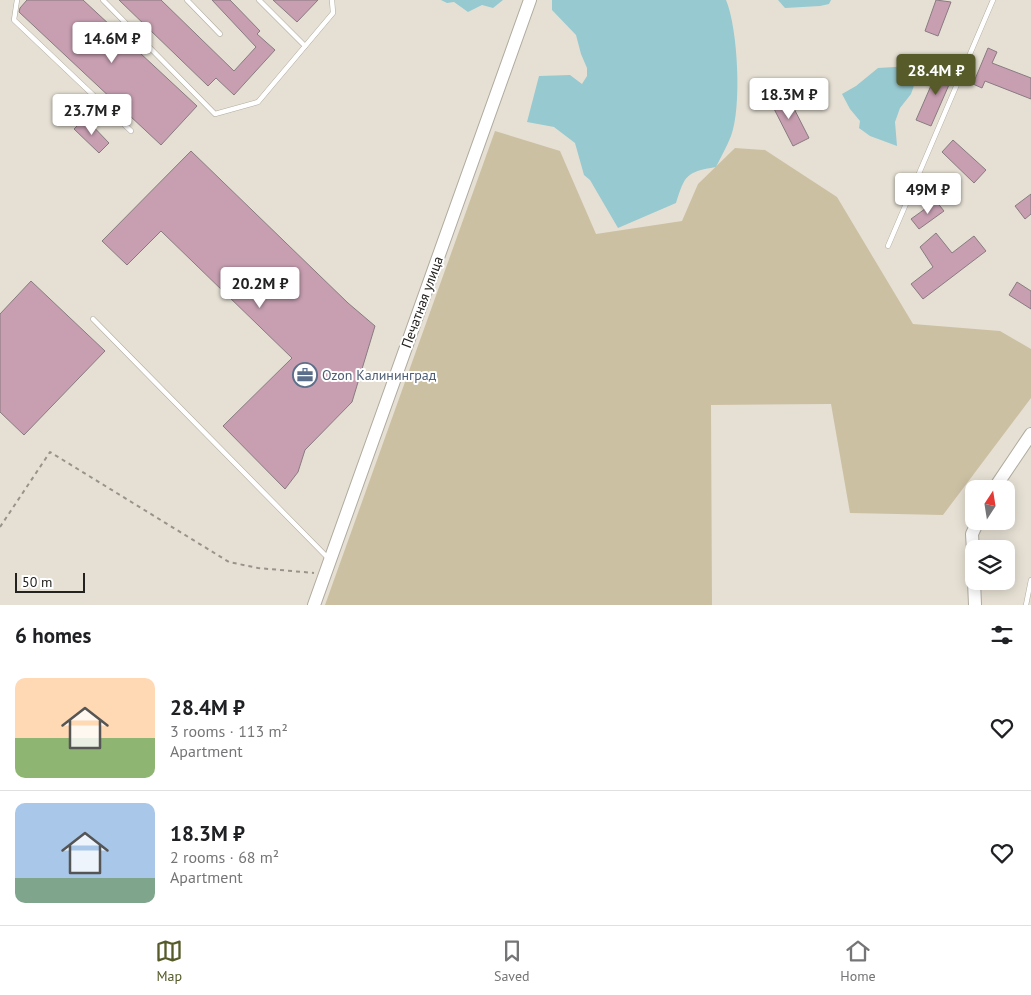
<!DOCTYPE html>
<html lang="en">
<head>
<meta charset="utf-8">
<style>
	:root { --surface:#fff; --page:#f6f6f6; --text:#202124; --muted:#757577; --line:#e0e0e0; --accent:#565b29 }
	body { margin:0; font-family:"PT Sans",sans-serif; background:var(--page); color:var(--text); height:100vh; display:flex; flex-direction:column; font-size:19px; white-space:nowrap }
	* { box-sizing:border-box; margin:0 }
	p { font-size:16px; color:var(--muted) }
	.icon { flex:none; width:28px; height:28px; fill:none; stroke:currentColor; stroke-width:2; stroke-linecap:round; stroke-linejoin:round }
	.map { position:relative; height:605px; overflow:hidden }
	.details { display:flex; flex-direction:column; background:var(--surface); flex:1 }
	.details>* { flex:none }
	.needle { width:32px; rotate:12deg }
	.buttons { position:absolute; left:965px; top:480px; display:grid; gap:10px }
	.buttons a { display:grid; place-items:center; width:50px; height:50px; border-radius:10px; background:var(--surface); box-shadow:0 2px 12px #0003; font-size:25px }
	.scale { position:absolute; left:15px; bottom:12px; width:70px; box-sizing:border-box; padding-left:5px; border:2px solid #24221e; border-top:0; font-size:14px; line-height:18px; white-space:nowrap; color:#24221e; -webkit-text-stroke:4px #fff; paint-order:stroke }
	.price { position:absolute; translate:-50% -42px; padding:0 11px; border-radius:5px; background:#fff; color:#222; font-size:16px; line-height:32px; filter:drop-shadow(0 1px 2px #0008) }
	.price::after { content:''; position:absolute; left:50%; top:30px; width:15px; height:11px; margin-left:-8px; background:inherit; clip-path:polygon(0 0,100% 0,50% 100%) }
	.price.active { background:var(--accent); color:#fff }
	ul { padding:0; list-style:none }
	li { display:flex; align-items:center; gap:15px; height:125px; padding:0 15px }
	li+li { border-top:1px solid var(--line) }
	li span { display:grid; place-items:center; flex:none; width:140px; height:100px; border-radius:10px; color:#555 }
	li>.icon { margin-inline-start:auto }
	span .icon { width:60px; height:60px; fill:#fffc; stroke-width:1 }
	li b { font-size:21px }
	h2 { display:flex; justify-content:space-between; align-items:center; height:60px; padding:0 15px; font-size:21px }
	.tabs { display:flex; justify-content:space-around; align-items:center; height:70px; border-top:1px solid var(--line); background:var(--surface); font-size:14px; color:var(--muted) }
	.tabs a { display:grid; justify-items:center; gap:2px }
	.tabs .active { color:var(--accent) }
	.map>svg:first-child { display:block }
	.green { fill:#ccc0a3 }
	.water { fill:#97c9d0 }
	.building { fill:#c79fb1; stroke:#887b80 }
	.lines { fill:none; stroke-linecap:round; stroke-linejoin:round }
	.lane-casing { stroke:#b0ab9f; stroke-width:5.5 }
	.secondary-casing { stroke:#b0ab9f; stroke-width:14 }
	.path { stroke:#98938b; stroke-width:2; stroke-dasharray:4 4; stroke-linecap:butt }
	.lane { stroke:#fff; stroke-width:4.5 }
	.secondary { stroke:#fff; stroke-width:12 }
	.labels { text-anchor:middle; stroke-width:4; stroke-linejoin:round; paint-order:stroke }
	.street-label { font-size:14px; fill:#24221e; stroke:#fff }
	.service-label { font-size:14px; fill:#4e5e75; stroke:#fff; text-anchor:start }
</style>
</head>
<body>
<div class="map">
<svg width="1031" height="605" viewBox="0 0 1031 605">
	<rect width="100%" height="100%" fill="#e6e0d4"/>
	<!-- green -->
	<polygon class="green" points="495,131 560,151 596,234 682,221 698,184 735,148 765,150 837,197 913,324 1000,331 1031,349 1031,398 943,515 850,513 831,404 711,405 712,605 325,605"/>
	<!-- water -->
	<g class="water">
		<polygon points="441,0 503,0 493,8 482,5 468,12 454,2 447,3"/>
		<path d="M552,0H726C738,28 742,108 731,136C727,146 721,157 716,167C686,172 685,175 676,203L618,228L590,180L584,175L575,143L554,127L527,122L539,76L570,75L582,84L587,76V68L581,54L576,35L552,10Z"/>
		<polygon points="778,0 831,0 829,4 820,6 785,8"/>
		<polygon points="911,66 917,77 911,94 900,108 895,122 897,146 870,136 859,128 860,121 850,109 842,94 856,86 878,68"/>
	</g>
	<!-- building -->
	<g class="building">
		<polygon points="27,0 83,0 197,106 161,145 19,12 20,8"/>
		<polygon points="119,0 161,0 234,71 256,47 212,0 230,0 260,31 257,34 275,50 234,95 216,78 208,86"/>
		<polygon points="273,0 318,0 297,22"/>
		<polygon points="936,0 951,2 938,36 925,31"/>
		<polygon points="988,48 997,52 992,63 1031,78 1031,99 985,81 982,88 973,84"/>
		<polygon points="940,65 955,71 931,126 916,120"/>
		<polygon points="786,93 809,138 793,146 770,101"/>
		<polygon points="85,118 109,143 99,153 74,129"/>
		<polygon points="953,140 986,170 974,183 942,152"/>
		<polygon points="191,151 348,303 375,326 352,402 305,450 298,472 285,489 223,426 292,358 161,231 127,265 102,241"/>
		<polygon points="1031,194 1031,214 1025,219 1015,206"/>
		<polygon points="936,201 944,211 919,229 911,219"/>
		<polygon points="936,233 952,253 974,236 986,251 923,299 911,284 933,267 920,247"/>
		<polygon points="31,281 105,351 24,435 0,412 0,314"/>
		<polygon points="1017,282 1031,291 1031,309 1009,295"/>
	</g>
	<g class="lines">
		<defs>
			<g id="lane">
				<polyline points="17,0 14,20 131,131"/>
				<polyline points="103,0 215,114 258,102 333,13 332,0"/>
				<polyline points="187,0 220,34"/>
				<polyline points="259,0 305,46"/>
				<polyline points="888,246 993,0"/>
				<polyline points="93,319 328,558"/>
				<polyline points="1026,605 1031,580"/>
			</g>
			<g id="secondary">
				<polyline points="994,489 1031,434"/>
				<polyline points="974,567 972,534 978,521"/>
				<polyline points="974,581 975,605"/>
				<polyline points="314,605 530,0"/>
			</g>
		</defs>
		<!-- lane casing -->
		<use href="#lane" class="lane-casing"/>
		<!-- secondary casing -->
		<use href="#secondary" class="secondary-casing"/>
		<!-- path -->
		<polyline class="path" points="0,527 50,452 229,562 258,568 314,573"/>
		<!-- lane -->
		<use href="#lane" class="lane"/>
		<!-- secondary -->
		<use href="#secondary" class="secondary"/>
	</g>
	<!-- icons -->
	<defs>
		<symbol id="office-ring" viewBox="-11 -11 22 22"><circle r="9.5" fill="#fff" stroke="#5c6f8a" stroke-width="1.5"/><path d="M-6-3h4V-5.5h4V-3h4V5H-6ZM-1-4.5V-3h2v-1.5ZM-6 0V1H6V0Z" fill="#5c6f8a"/></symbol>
	</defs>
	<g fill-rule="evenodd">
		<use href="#office-ring" x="291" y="361" width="28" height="28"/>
	</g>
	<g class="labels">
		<!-- street labels -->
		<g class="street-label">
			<text transform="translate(422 302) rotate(-70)" y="5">Печатная улица</text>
		</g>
		<!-- service labels -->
		<g class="service-label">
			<text x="322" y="380">Ozon Калининград</text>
		</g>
	</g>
</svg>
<div class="buttons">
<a><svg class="needle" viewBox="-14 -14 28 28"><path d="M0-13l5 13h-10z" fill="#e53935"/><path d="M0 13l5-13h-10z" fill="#757577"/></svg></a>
<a><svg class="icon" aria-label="layers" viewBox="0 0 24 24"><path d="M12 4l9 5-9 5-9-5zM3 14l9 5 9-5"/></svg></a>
</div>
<div class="scale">50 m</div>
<b class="price" style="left:112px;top:64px">14.6M ₽</b>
<b class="price active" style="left:936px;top:96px">28.4M ₽</b>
<b class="price" style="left:789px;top:120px">18.3M ₽</b>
<b class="price" style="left:92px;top:136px">23.7M ₽</b>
<b class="price" style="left:928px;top:215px">49M ₽</b>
<b class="price" style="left:260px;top:309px">20.2M ₽</b>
</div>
<section class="details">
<h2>6 homes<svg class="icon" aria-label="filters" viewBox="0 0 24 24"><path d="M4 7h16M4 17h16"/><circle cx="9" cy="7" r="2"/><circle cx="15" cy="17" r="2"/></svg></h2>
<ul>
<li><span style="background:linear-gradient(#ffd9b3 60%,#8fb573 0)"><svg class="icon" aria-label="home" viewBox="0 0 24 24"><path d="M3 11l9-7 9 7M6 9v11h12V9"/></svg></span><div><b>28.4M ₽</b><p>3 rooms · 113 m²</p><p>Apartment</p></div><svg class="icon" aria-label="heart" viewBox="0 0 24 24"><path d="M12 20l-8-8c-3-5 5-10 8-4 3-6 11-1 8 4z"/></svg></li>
<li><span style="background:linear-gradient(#a9c7e8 75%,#7fa58c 0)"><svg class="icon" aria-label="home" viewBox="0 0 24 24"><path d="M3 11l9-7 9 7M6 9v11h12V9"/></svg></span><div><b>18.3M ₽</b><p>2 rooms · 68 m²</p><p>Apartment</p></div><svg class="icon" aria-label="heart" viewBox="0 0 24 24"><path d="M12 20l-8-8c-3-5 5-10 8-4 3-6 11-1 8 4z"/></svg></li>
</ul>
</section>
<nav class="tabs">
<a class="active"><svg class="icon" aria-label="map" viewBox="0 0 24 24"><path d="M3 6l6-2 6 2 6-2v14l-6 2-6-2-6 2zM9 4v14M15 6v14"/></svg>Map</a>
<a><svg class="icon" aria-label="saved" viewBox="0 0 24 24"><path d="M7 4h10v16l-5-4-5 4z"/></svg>Saved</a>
<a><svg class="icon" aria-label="home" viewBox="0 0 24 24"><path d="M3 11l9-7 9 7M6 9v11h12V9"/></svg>Home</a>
</nav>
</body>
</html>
